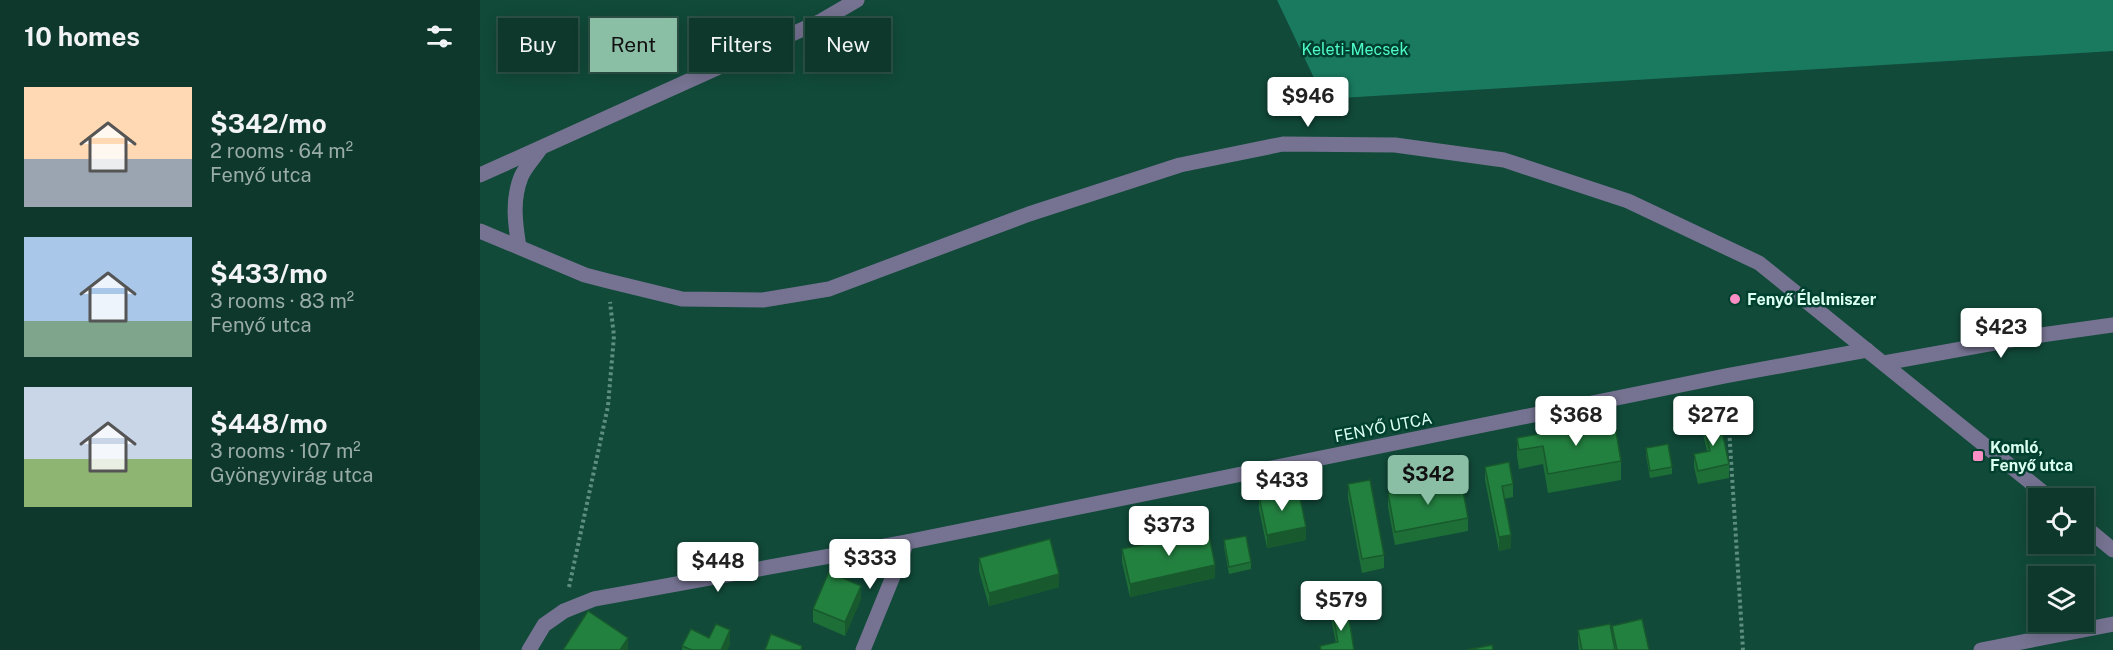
<!DOCTYPE html>
<html lang="en">
<head>
<meta charset="utf-8">
<style>
	:root { --surface:#0d382b; --page:#1b4337; --text:#f1f3f6; --muted:#9aaca9; --line:#2d5247; --accent:#8abfa5 }
	body { margin:0; font-family:"Public Sans",sans-serif; background:var(--page); color:var(--text); height:100vh; display:flex; flex-direction:column; font-size:22px; white-space:nowrap }
	* { box-sizing:border-box; margin:0 }
	p { font-size:20px; color:var(--muted) }
	.icon { flex:none; width:33px; height:33px; fill:none; stroke:currentColor; stroke-width:2; stroke-linecap:round; stroke-linejoin:round }
	.map { position:relative; flex:1; overflow:hidden }
	.drawer { display:flex; flex-direction:column; background:var(--surface); width:480px }
	.drawer>* { flex:none }
	.hud { position:absolute; left:18px; top:18px; width:570px; height:54px; display:flex; gap:12px }
	.tools { position:absolute; left:1548px; top:488px; display:grid; gap:12px }
	.tools a { display:grid; place-items:center; width:66px; height:66px; border-radius:0px; background:var(--surface); box-shadow:0 3px 15px #0003,0 0 0 2px var(--line); font-size:30px }
	.price { position:absolute; translate:-50% -51px; padding:0 14px; border-radius:6px; background:#fff; color:#222; font-size:20px; line-height:39px; filter:drop-shadow(0 2px 3px #0008) }
	.price::after { content:''; position:absolute; left:50%; top:36px; width:18px; height:14px; margin-left:-9px; background:inherit; clip-path:polygon(0 0,100% 0,50% 100%) }
	.price.current { background:var(--accent); color:#111 }
	ul { padding:0; list-style:none }
	li { display:flex; align-items:center; gap:18px; height:150px; padding:0 24px }
	li span { display:grid; place-items:center; flex:none; width:168px; height:120px; border-radius:0px; color:#555 }
	li>.icon { margin-inline-start:auto }
	span .icon { width:72px; height:72px; fill:#fffc; stroke-width:1 }
	li b { font-size:26px }
	h2 { display:flex; justify-content:space-between; align-items:center; height:72px; padding:0 24px; font-size:26px }
	.tag { padding:0 21px; border-radius:0px; background:var(--surface); box-shadow:0 3px 15px #0003,0 0 0 2px var(--line); font-size:21px; line-height:54px }
	.tag.current { background:var(--accent); color:#111 }
	main { display:flex; flex:1; min-height:0 }
	.map>svg:first-child { display:block }
	.green { fill:#197a60 }
	.lines { fill:none; stroke-linecap:round; stroke-linejoin:round }
	.path { stroke:#5d8e7e; stroke-width:4; stroke-dasharray:3 3; stroke-linecap:butt }
	.minor { stroke:#767392; stroke-width:15 }
	.wall { fill:#1e6f37 }
	.shaded-wall { fill:#185a2d }
	.building { fill:#238140; stroke:#185a2d; stroke-width:1.5 }
	.poi-dot { fill:#fb8fc5; stroke:#013f2f; stroke-width:2 }
	.labels { text-anchor:middle; stroke-width:5; stroke-linejoin:round; paint-order:stroke }
	.park-label { font-size:16px; fill:#4ff9c8; stroke:#013f2f }
	.poi-label { font-size:16px; font-weight:bold; fill:#dafff0; stroke:#013f2f; text-anchor:start }
	.street-label { font-size:16px; fill:#dafff0; stroke:#013f2f }
</style>
</head>
<body>
<main>
<section class="drawer">
<h2>10 homes<svg class="icon" aria-label="filters" viewBox="0 0 24 24"><path d="M4 7h16M4 17h16"/><circle cx="9" cy="7" r="2"/><circle cx="15" cy="17" r="2"/></svg></h2>
<ul>
<li><span style="background:linear-gradient(#ffd9b3 60%,#9aa5b1 0)"><svg class="icon" aria-label="home" viewBox="0 0 24 24"><path d="M3 11l9-7 9 7M6 9v11h12V9"/></svg></span><div><b>$342/mo</b><p>2 rooms · 64 m²</p><p>Fenyő utca</p></div></li>
<li><span style="background:linear-gradient(#a9c7e8 70%,#7fa58c 0)"><svg class="icon" aria-label="home" viewBox="0 0 24 24"><path d="M3 11l9-7 9 7M6 9v11h12V9"/></svg></span><div><b>$433/mo</b><p>3 rooms · 83 m²</p><p>Fenyő utca</p></div></li>
<li><span style="background:linear-gradient(#c9d6e8 60%,#8fb573 0)"><svg class="icon" aria-label="home" viewBox="0 0 24 24"><path d="M3 11l9-7 9 7M6 9v11h12V9"/></svg></span><div><b>$448/mo</b><p>3 rooms · 107 m²</p><p>Gyöngyvirág utca</p></div></li>
</ul>
</section>
<div class="map">
<svg width="1633" height="650" viewBox="0 0 1633 650">
	<rect width="100%" height="100%" fill="#114a39"/>
	<!-- green -->
	<polygon class="green" points="797,0 1633,0 1633,51 844,99"/>
	<g class="lines">
		<!-- path -->
		<g class="path">
			<polyline points="1247,396 1263,650"/>
			<polyline points="89,587 128,406 134,336 130,302"/>
		</g>
		<!-- minor -->
		<g class="minor">
			<polyline points="0,175 341,21 377,0"/>
			<polyline points="0,231 105,275 128,281 202,299 283,300 349,289 549,214 700,165 803,144 915,145 1024,160 1148,201 1279,263 1570,498"/>
			<path d="M39,247C35,223 32,200 41,177C45,167 54,158 60,149"/>
			<polyline points="1404,363 1554,336 1633,325"/>
			<polyline points="1604,526 1633,550"/>
			<polyline points="49,650 64,625 84,611 114,599 427,542 1245,376 1387,350"/>
			<polyline points="383,650 427,542"/>
			<polyline points="1501,650 1633,624"/>
		</g>
	</g>
	<!-- wall -->
	<g class="wall">
		<polygon points="1223,421 1249,464 1249,478 1218,484 1214,467 1214,454 1227,451 1223,434"/>
		<polygon points="1037,438 1141,461 1141,480 1068,493 1063,464 1039,469 1037,456"/>
		<polygon points="1166,448 1192,467 1192,474 1170,478 1166,455"/>
		<polygon points="1005,467 1033,484 1033,497 1024,499 1031,548 1019,551 1005,480"/>
		<polygon points="868,484 904,555 904,568 882,573 868,498"/>
		<polygon points="908,493 988,518 988,531 915,545 908,507"/>
		<polygon points="779,496 826,540 787,548 779,509"/>
		<polygon points="744,540 771,562 771,569 749,574 744,547"/>
		<polygon points="642,549 735,578 650,597 642,562"/>
		<polygon points="499,558 579,587 509,606 499,571"/>
		<polygon points="381,599 365,636 333,622 333,609"/>
		<polygon points="852,610 874,650 840,650 840,646 856,643 852,623"/>
		<polygon points="1132,626 1169,650 1099,650 1098,643 1098,630 1132,634"/>
		<polygon points="229,638 250,644 247,650 202,650 202,646"/>
	</g>
	<!-- shaded-wall -->
	<g class="shaded-wall">
		<polygon points="826,527 826,540 787,548 787,535"/>
		<polygon points="1031,535 1031,548 1019,551 1019,537"/>
		<polygon points="735,565 735,578 650,597 650,584"/>
		<polygon points="579,574 579,587 509,606 509,593"/>
		<polygon points="381,586 381,599 365,636 365,622"/>
		<polygon points="250,630 250,644 247,650 241,650"/>
		<polygon points="148,638 148,650 140,650"/>
	</g>
	<!-- building -->
	<g class="building">
		<polygon points="1239,417 1249,464 1218,471 1214,454 1230,451 1223,421"/>
		<polygon points="1134,420 1141,461 1068,474 1063,446 1039,450 1037,438"/>
		<polygon points="1188,444 1192,467 1170,471 1166,448"/>
		<polygon points="1029,462 1033,484 1022,486 1031,535 1019,537 1005,467"/>
		<polygon points="890,480 904,555 882,559 868,484"/>
		<polygon points="981,480 988,518 915,532 908,493"/>
		<polygon points="818,488 826,527 787,535 779,496"/>
		<polygon points="728,531 735,565 650,584 642,549"/>
		<polygon points="766,536 771,562 749,567 744,540"/>
		<polygon points="570,539 579,574 509,593 499,558"/>
		<polygon points="349,572 381,586 365,622 333,609"/>
		<polygon points="867,607 874,650 841,650 840,646 858,642 852,610"/>
		<polygon points="108,611 148,638 140,650 83,650"/>
		<polygon points="1162,619 1169,650 1137,650 1132,626"/>
		<polygon points="236,624 250,630 241,650 212,650 202,646 211,629 229,638"/>
		<polygon points="1130,624 1135,650 1102,650 1098,630"/>
		<polygon points="291,634 322,646 321,650 285,650"/>
		<polygon points="1012,645 1013,650 987,650"/>
	</g>
	<!-- markers -->
	<g class="poi-dot">
		<circle cx="1255" cy="299" r="6"/>
		<rect x="1492" y="450" width="12" height="12" rx="3"/>
	</g>
	<g class="labels">
		<!-- park labels -->
		<g class="park-label">
			<text x="875" y="55">Keleti-Mecsek</text>
		</g>
		<!-- poi labels -->
		<g class="poi-label">
			<text x="1267" y="305">Fenyő Élelmiszer</text>
			<text x="1510" y="453">Komló,<tspan x="1510" dy="18">Fenyő utca</tspan></text>
		</g>
		<!-- street labels -->
		<g class="street-label">
			<text transform="translate(903 427) rotate(-11)" y="6">FENYŐ UTCA</text>
		</g>
	</g>
</svg>
<div class="tools">
<a><svg class="icon" aria-label="locate" viewBox="0 0 24 24"><circle cx="12" cy="12" r="6"/><path d="M12 2v4M12 18v4M2 12h4M18 12h4"/></svg></a>
<a><svg class="icon" aria-label="layers" viewBox="0 0 24 24"><path d="M12 4l9 5-9 5-9-5zM3 14l9 5 9-5"/></svg></a>
</div>
<b class="price" style="left:828px;top:128px">$946</b>
<b class="price" style="left:1521px;top:359px">$423</b>
<b class="price" style="left:1096px;top:447px">$368</b>
<b class="price" style="left:1233px;top:447px">$272</b>
<b class="price current" style="left:948px;top:506px">$342</b>
<b class="price" style="left:802px;top:512px">$433</b>
<b class="price" style="left:689px;top:557px">$373</b>
<b class="price" style="left:390px;top:590px">$333</b>
<b class="price" style="left:238px;top:593px">$448</b>
<b class="price" style="left:861px;top:632px">$579</b>
<div class="hud">
<a class="tag">Buy</a>
<a class="tag current">Rent</a>
<a class="tag">Filters</a>
<a class="tag">New</a>
</div>
</div>
</main>
</body>
</html>
